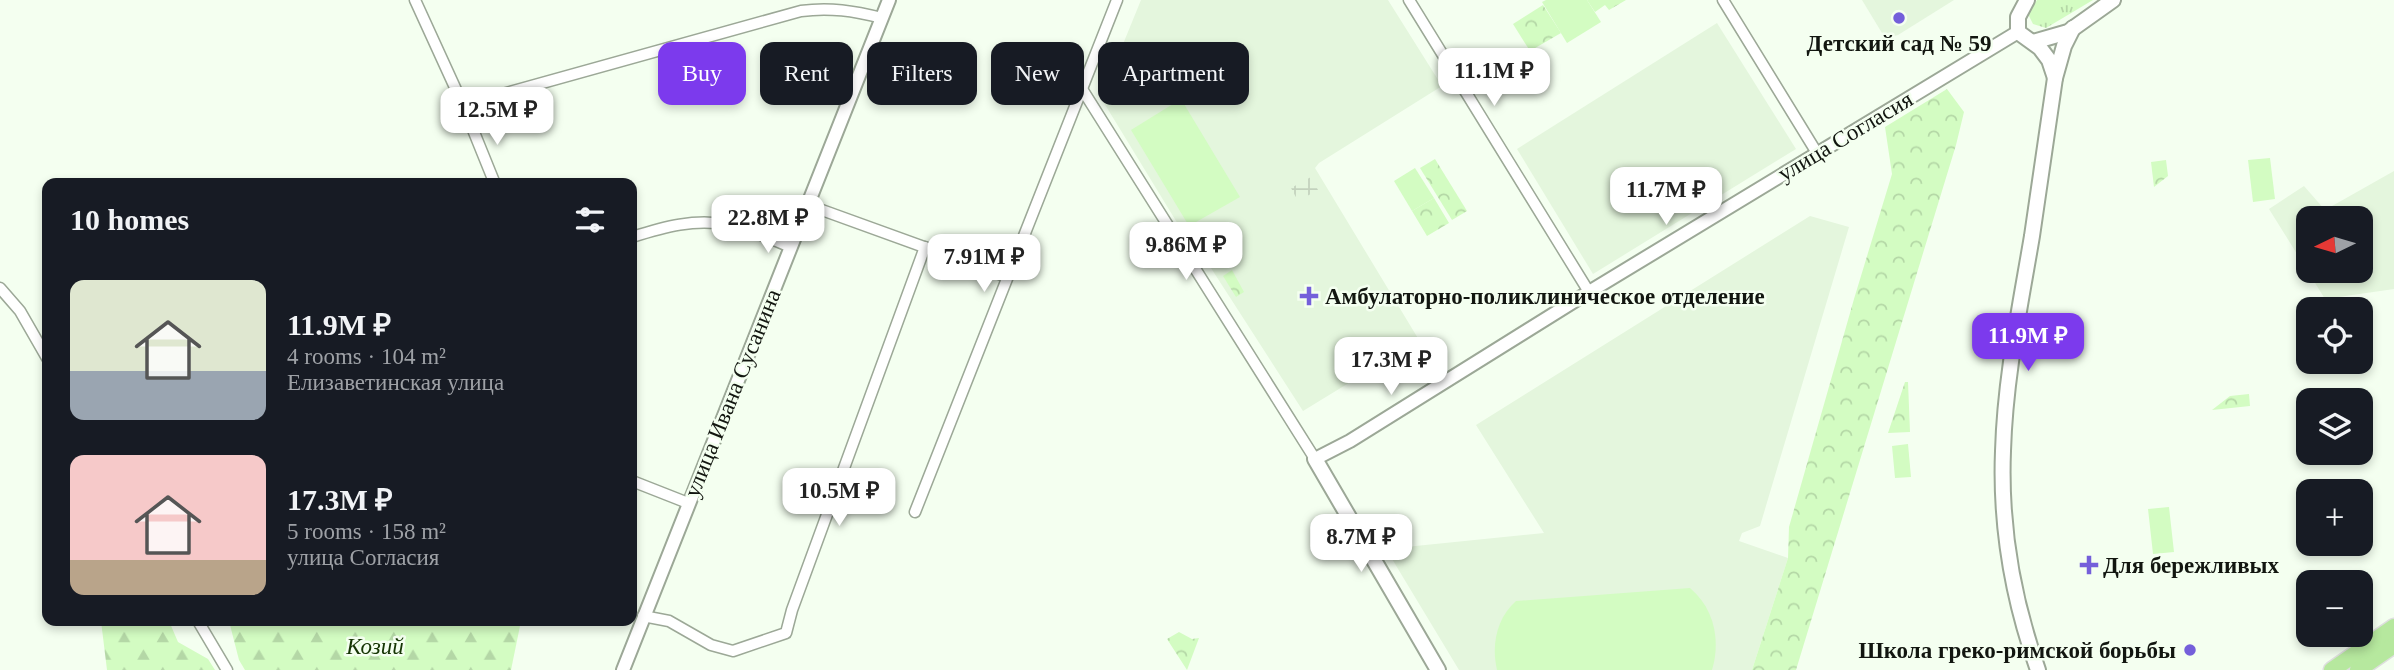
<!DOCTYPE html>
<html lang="en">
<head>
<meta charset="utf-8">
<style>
	:root { --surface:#171b24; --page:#20242c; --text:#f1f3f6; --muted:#9ea1a6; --accent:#7c3aed }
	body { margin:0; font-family:"Times New Roman",serif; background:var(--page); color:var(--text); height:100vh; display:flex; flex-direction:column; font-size:26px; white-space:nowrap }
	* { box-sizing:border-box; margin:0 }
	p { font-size:23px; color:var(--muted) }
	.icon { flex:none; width:38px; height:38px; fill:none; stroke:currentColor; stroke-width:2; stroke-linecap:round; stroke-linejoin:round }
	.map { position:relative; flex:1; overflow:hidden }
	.details { position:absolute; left:42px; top:178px; width:595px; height:448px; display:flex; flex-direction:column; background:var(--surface); border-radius:14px; box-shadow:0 4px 10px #0003 }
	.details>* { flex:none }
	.hud { position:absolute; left:658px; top:42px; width:665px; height:63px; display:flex; gap:14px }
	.needle { width:46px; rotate:265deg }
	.tools { position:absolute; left:2296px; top:206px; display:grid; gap:14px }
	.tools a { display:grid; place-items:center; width:77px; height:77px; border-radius:14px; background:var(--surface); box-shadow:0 4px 10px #0003; font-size:35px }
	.price { position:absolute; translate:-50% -60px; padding:0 16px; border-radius:14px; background:#fff; color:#222; font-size:23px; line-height:46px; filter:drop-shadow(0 2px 4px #0008) }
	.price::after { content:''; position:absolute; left:50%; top:42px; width:21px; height:16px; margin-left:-10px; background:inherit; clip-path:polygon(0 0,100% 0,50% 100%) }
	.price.selected { background:var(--accent); color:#fff }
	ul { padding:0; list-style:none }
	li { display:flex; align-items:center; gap:21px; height:175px; padding:0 28px }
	li span { display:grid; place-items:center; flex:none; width:196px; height:140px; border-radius:14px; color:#555 }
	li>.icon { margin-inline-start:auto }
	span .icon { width:84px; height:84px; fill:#fffc; stroke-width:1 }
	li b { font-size:30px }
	h2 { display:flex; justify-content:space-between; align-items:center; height:84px; padding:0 28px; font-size:30px }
	.pill { padding:0 24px; border-radius:14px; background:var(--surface); box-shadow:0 4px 10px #0003; font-size:24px; line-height:63px }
	.pill.selected { background:var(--accent); color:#fff }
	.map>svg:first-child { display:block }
	.built { fill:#e4f6dd; fill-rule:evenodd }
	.industrial { fill:url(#industrial-grid) }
	.grass { fill:url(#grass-tufts) }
	.forest { fill:url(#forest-firs) }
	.park { fill:url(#park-crowns) }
	.pitch { fill:#d3fcc2 }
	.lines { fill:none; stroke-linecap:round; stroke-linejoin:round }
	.minor-casing { stroke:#9ca897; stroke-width:13 }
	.tertiary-casing { stroke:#9ca897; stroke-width:16 }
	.secondary-casing { stroke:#9ca897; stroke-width:18 }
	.primary-casing { stroke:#dedede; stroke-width:19 }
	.minor { stroke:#fff; stroke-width:10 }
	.tertiary { stroke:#fff; stroke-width:12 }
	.secondary { stroke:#fff; stroke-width:14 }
	.primary { stroke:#b6e89e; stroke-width:16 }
	.poi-dot { fill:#745fda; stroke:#f4fff0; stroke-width:2.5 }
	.labels { text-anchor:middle; stroke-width:5; stroke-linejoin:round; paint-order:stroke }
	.poi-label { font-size:23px; font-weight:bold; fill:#121610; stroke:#f4fff0; text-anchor:start }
	.street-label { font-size:23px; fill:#121610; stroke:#f4fff0 }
	.park-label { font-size:23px; font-style:italic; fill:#163604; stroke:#f4fff0 }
</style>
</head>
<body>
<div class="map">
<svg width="2394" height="670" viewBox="0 0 2394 670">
	<defs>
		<pattern id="industrial-grid" width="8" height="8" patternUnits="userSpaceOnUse" patternTransform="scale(1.75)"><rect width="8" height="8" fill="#e4f6dd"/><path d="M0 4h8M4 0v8" fill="none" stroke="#c3d2bd"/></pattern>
		<pattern id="grass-tufts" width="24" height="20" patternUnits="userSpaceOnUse" patternTransform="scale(1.75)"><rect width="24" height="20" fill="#d3fcc2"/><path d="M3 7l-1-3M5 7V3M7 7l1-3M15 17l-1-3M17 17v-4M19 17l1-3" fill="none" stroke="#b4d7a6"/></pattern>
		<pattern id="forest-firs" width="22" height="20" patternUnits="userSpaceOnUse" patternTransform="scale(1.75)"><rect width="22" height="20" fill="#d3fcc2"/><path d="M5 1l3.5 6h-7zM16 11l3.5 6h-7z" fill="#b4d7a6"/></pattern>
		<pattern id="park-crowns" width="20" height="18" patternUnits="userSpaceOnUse" patternTransform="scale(1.75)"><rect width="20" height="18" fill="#d3fcc2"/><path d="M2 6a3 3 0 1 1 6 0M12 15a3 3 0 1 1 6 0" fill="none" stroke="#b4d7a6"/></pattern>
	</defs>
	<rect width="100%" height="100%" fill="#f4fff0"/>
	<!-- built -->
	<g class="built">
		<polygon points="1141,0 1388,0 1442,86 1319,163 1315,168 1419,340 1303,411 1191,237 1187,239 1101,98"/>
		<polygon points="1862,0 1954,0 1898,35 1885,38"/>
		<polygon points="1717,23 1796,149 1593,274 1517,149"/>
		<path d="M2394,171V289L2325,299L2269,209L2304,186L2325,210ZM2308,219H2361V271H2308Z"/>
		<polygon points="1810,216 1849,227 1760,526 1742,533 1739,541 1788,558 1752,670 1459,670 1386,549 1544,533 1476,425"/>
	</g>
	<!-- industrial -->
	<polygon class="industrial" points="1311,177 1318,190 1298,201 1291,188"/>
	<!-- grass -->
	<polygon class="grass" points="2037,0 2093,0 2046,28 2033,24 2028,14"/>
	<!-- forest -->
	<g class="forest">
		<polygon points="101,621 169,621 178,642 208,659 215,670 107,670"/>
		<polygon points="229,621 521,621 511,670 245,670 239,660"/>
	</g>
	<!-- park -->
	<g class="park">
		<polygon points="1587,0 1626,0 1609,10 1605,5 1595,12"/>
		<polygon points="1543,5 1561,33 1530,51 1513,24"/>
		<polygon points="1947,89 1964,112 1956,145 1796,670 1752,670 1788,558 1789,527 1854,299 1892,174 1885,127"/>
		<polygon points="1435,159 1467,211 1452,220 1420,168"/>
		<polygon points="2166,160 2168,176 2154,187 2151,162"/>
		<polygon points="1434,198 1449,223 1427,236 1412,211"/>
		<polygon points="1232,270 1244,292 1236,297 1223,276"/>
		<polygon points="1905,382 1908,382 1910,432 1888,433"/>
		<polygon points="2249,394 2250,406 2212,410 2230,396"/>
		<polygon points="1179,632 1192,639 1199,638 1187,670 1167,639"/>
	</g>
	<!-- pitch -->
	<g class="pitch">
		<polygon points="1546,0 1587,0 1601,22 1567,43 1542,2"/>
		<polygon points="1181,99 1240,197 1189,226 1131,130"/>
		<polygon points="2270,158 2275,199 2253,202 2248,160"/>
		<polygon points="1415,168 1434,198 1412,211 1394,181"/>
		<polygon points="1908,444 1911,477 1895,478 1892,446"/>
		<polygon points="2169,507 2174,552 2153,554 2148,509"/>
		<path d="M1690,588C1714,608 1721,640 1712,670H1497C1491,644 1497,618 1516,601Z"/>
	</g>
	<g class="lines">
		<defs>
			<g id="minor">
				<polyline points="415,0 463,105 495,184"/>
				<polyline points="1409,0 1589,292"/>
				<polyline points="1723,0 1817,153"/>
				<polyline points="1082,89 1315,459"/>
				<path d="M463,105L801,11C830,7 854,11 882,18"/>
				<polyline points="808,205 1007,277"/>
				<path d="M632,237C664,227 695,218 729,225C749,229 771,239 791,247"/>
				<polyline points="0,288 20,311 47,358"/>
				<polyline points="632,481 688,503"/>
				<polyline points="915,512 1117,0"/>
				<polyline points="643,616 669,621 711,645 733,651 786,633 792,610 925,247"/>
				<polyline points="198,621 227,670"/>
			</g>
			<g id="tertiary">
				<polyline points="1315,459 1350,441 1589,292 2018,32"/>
				<polyline points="623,670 889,0"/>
			</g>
			<g id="secondary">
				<polyline points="2027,0 2018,17 2018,32 2040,48 2049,60 2055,78"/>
				<polyline points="2033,42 2068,32 2113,0"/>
				<polyline points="1315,459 1438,670"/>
				<path d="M2038,670C2013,600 2000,526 2003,451C2005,379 2020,307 2032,236C2040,184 2047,131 2055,78L2064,46L2073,28"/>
			</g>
			<g id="primary">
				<polyline points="2332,670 2394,627"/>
				<polyline points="2358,670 2394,645"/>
			</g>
		</defs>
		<!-- minor casing -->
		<use href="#minor" class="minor-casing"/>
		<!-- tertiary casing -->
		<use href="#tertiary" class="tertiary-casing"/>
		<!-- secondary casing -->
		<use href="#secondary" class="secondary-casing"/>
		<!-- primary casing -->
		<use href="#primary" class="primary-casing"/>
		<!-- minor -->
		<use href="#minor" class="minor"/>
		<!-- tertiary -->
		<use href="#tertiary" class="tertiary"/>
		<!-- secondary -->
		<use href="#secondary" class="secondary"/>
		<!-- primary -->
		<use href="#primary" class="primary"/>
	</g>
	<!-- markers -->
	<g class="poi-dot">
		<circle cx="1899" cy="18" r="7"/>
		<path d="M1305.5 285.5h7v7h7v7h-7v7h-7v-7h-7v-7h7z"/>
		<path d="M2085.5 554.5h7v7h7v7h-7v7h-7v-7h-7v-7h7z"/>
		<circle cx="2190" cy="650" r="7"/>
	</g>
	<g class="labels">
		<!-- poi labels -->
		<g class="poi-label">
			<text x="1899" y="51" text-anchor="middle">Детский сад № 59</text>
			<text x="1325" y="304">Амбулаторно-поликлиническое отделение</text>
			<text x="2103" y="573">Для бережливых</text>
			<text x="2176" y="658" text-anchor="end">Школа греко-римской борьбы</text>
		</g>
		<!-- street labels -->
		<g class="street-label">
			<text transform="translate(1845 136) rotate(-31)" y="8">улица Согласия</text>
			<text transform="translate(732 393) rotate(-68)" y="8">улица Ивана Сусанина</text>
		</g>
		<!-- park labels -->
		<g class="park-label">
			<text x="375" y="654">Козий</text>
		</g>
	</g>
</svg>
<div class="tools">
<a><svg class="needle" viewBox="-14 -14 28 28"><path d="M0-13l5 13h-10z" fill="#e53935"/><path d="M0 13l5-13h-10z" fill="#9ea1a6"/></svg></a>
<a><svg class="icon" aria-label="locate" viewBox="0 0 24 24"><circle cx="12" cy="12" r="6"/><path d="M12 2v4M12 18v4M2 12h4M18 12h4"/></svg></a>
<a><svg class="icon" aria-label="layers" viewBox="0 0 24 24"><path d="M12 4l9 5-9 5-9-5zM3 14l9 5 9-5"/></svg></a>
<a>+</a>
<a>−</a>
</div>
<b class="price" style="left:1494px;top:108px">11.1M ₽</b>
<b class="price" style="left:497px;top:147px">12.5M ₽</b>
<b class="price" style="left:1666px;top:227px">11.7M ₽</b>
<b class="price" style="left:768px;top:255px">22.8M ₽</b>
<b class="price" style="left:1186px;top:282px">9.86M ₽</b>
<b class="price" style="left:984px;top:294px">7.91M ₽</b>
<b class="price selected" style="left:2028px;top:373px">11.9M ₽</b>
<b class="price" style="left:1391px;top:397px">17.3M ₽</b>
<b class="price" style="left:839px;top:528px">10.5M ₽</b>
<b class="price" style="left:1361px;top:574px">8.7M ₽</b>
<div class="hud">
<a class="pill selected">Buy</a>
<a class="pill">Rent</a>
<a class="pill">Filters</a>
<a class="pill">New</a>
<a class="pill">Apartment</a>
</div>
<section class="details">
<h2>10 homes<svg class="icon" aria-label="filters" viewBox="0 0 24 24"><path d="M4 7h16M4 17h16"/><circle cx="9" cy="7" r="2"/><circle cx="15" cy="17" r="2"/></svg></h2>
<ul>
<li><span style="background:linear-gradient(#dfe7d0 65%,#9aa5b1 0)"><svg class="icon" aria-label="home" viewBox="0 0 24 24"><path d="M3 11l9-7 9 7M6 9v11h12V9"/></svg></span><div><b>11.9M ₽</b><p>4 rooms · 104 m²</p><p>Елизаветинская улица</p></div></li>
<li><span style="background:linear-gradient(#f6c9c9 75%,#b9a48a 0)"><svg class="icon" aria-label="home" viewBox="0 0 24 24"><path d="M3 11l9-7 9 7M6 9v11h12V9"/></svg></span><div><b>17.3M ₽</b><p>5 rooms · 158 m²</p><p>улица Согласия</p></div></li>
</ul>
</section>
</div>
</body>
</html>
